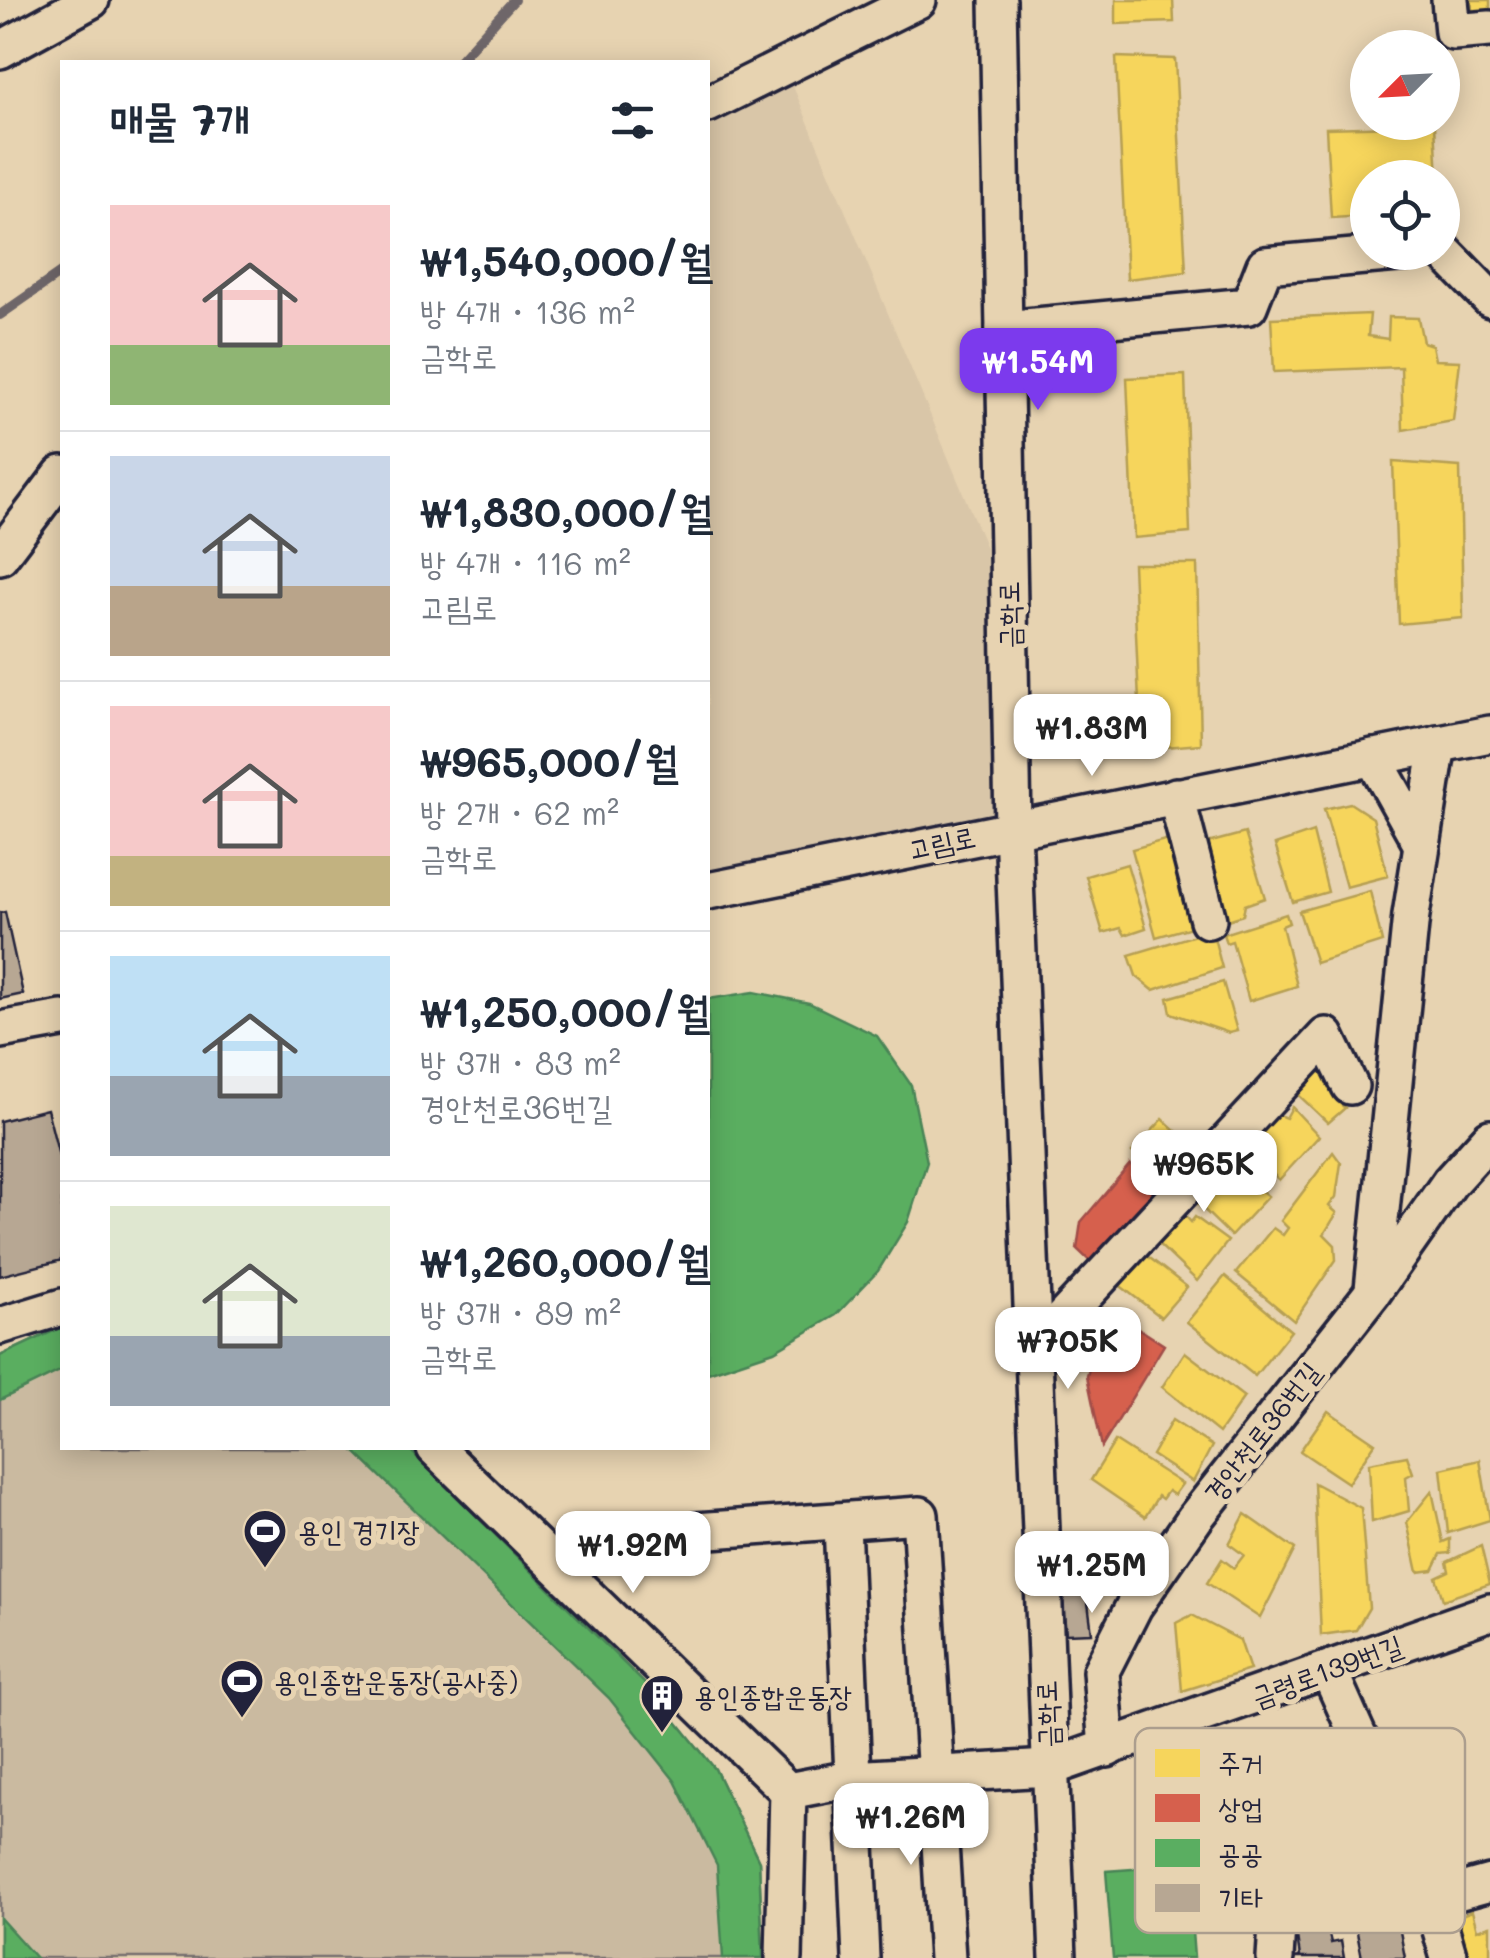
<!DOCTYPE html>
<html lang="ko">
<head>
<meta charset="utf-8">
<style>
	:root { --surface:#fff; --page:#f2f2f3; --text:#1f2937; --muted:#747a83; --line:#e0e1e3; --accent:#7c3aed }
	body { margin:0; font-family:Mali,"Poor Story",sans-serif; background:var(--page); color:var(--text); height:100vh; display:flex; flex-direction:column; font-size:38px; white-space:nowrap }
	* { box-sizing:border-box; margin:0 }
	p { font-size:32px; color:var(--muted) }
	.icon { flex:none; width:55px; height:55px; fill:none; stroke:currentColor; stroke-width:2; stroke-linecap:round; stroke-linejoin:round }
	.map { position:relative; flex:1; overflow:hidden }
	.sheet { position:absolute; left:60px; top:60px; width:650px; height:1390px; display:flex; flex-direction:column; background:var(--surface); border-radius:0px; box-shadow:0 5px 25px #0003 }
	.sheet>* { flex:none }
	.needle { width:65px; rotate:246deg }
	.fabs { position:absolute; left:1350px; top:30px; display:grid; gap:20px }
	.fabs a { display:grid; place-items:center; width:110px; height:110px; border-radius:50%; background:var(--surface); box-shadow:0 5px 25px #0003; font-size:50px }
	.price { position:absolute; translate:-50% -85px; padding:0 22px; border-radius:20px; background:#fff; color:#222; font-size:32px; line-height:65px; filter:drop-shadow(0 2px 5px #0008) }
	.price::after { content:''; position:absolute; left:50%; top:60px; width:30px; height:22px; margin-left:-15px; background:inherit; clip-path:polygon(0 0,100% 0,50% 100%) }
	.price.on { background:var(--accent); color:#fff }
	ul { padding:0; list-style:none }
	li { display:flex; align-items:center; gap:30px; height:250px; padding:0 50px }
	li+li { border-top:2px solid var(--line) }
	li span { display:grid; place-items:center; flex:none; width:280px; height:200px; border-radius:0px; color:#555 }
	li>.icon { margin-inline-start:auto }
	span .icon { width:120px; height:120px; fill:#fffc; stroke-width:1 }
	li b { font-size:42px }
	h2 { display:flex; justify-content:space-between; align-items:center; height:120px; padding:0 50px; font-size:42px }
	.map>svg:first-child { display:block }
	.built { fill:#d9c6a8 }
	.green { fill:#cabaa0; stroke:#766e6e; stroke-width:2.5 }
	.homes { fill:#f6d55c; stroke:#b69f52; stroke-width:2.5 }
	.shops { fill:#d6604d; stroke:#a04d48; stroke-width:2.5 }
	.public { fill:#5aae61; stroke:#498456; stroke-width:2.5 }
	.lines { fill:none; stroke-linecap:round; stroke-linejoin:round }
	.stream { stroke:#6e6669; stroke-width:10 }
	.building { fill:#b7a793; stroke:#22223b; stroke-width:2.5 }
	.minor-casing { stroke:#22223b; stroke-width:42 }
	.minor { stroke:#e7d3b1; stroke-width:35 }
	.labels { text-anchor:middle; stroke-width:10; stroke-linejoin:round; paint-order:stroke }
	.street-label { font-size:28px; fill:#22223b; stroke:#e7d3b1 }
	.poi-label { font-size:28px; fill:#22223b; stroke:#e7d3b1; text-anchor:start }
	.key { fill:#e7d3b1; stroke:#ac9e8e; stroke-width:2.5 }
	.key-label { font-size:28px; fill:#22223b }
</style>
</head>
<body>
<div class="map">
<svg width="1490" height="1958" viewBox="0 0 1490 1958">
	<rect width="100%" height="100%" fill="#e7d3b1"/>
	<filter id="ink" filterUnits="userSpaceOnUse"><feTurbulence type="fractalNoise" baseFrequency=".01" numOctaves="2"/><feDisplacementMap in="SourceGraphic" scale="20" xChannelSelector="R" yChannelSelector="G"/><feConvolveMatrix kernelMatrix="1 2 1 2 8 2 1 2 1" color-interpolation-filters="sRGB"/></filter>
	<g filter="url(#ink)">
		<!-- built -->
		<polygon class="built" points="785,67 1009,603 1013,828 708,891 708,104"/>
		<!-- green -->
		<polygon class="green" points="62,1327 62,1448 408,1448 652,1691 715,1769 759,1861 763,1958 0,1958 0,1356"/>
		<!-- homes -->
		<g class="homes">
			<polygon points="1116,0 1173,0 1174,22 1116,24"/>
			<polygon points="1471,0 1490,0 1490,15 1473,17"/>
			<polygon points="1116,57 1175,59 1186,272 1127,279"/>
			<polygon points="1435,125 1438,178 1368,178 1368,216 1331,218 1326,128"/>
			<polygon points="1370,314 1368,336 1388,339 1389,317 1418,318 1423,342 1432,345 1435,360 1460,361 1453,421 1403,430 1401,367 1274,372 1271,318"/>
			<polygon points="1185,375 1190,533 1134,538 1127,378"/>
			<polygon points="1393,462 1460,467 1463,618 1399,624"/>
			<polygon points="1133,564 1197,564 1201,744 1141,749"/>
			<polygon points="1350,803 1373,818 1388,876 1346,887 1324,809"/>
			<polygon points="1313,832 1328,892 1293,902 1275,845"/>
			<polygon points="1245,833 1265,898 1245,905 1243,915 1225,921 1204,844"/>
			<polygon points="1172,838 1199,925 1156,937 1132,849"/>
			<polygon points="1127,864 1146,928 1125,935 1121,928 1103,933 1086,876"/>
			<polygon points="1370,891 1382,942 1316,963 1299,911"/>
			<polygon points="1286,914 1289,923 1282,926 1297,986 1249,1001 1232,941 1226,943 1223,934"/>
			<polygon points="1212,930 1222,968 1153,990 1136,976 1129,955"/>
			<polygon points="1223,982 1237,1031 1229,1033 1171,1013 1168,998"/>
			<polygon points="1318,1059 1331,1073 1326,1079 1343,1096 1338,1102 1345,1108 1328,1123 1289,1086"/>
			<polygon points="1292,1107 1319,1136 1279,1180 1240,1142 1266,1110 1286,1118"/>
			<polygon points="1163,1119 1206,1159 1172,1192 1132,1152"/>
			<polygon points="1333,1152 1341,1163 1336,1197 1329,1206 1337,1213 1324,1234 1335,1245 1336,1260 1294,1321 1236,1273 1273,1228 1283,1235 1288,1228 1281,1221"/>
			<polygon points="1219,1167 1251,1182 1268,1196 1231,1236 1190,1196"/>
			<polygon points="1179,1209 1191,1222 1195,1217 1228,1241 1197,1281 1152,1238"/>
			<polygon points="1137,1248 1187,1287 1161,1317 1114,1281"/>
			<polygon points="1225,1276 1291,1331 1255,1376 1187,1322"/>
			<polygon points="1185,1352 1244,1397 1219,1433 1162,1387"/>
			<polygon points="1328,1411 1375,1443 1348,1483 1300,1451"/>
			<polygon points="1172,1420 1212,1446 1193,1482 1152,1455"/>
			<polygon points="1115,1441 1182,1484 1174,1495 1168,1491 1162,1499 1158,1496 1145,1517 1091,1480"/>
			<polygon points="1407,1456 1413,1473 1406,1477 1409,1511 1372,1522 1369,1463"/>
			<polygon points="1480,1460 1490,1520 1448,1533 1441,1469"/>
			<polygon points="1314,1483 1361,1508 1369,1608 1356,1630 1321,1635"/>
			<polygon points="1432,1491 1443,1542 1450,1539 1450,1553 1441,1554 1433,1570 1418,1572 1407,1522"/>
			<polygon points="1245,1514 1295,1549 1260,1618 1207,1583 1222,1559 1234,1568 1244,1555 1229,1544"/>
			<polygon points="1481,1546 1490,1584 1443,1600 1436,1577 1449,1571 1447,1562"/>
			<polygon points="1192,1615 1240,1640 1250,1670 1182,1691 1176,1623"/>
			<polygon points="1472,1911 1477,1930 1490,1926 1490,1958 1456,1958 1439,1923"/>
		</g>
		<!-- shops -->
		<g class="shops">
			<polygon points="1130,1164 1160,1195 1099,1270 1077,1249 1081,1222"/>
			<polygon points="1107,1308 1164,1345 1102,1447 1087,1376"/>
		</g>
		<!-- public -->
		<g class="public">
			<polygon points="754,992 809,1003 877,1036 911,1085 927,1162 908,1222 878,1271 836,1315 774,1351 708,1373 708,999"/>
			<polygon points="62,1327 62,1370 0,1400 0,1356"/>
			<polygon points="351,1448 408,1448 652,1691 715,1769 759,1861 763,1958 723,1958 717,1865 675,1781 609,1698"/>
			<polygon points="1187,1865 1194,1958 1113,1958 1106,1871"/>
			<polygon points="0,1918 36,1958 0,1958"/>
		</g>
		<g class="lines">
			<!-- stream -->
			<g class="stream">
				<polyline points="458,62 514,0"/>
				<polyline points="0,315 62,272"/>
			</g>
		</g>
		<!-- building -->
		<g class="building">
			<polygon points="5,912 23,994 0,999 0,913"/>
			<polygon points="47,1109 62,1168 62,1260 0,1276 0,1121"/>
			<polygon points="1060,1573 1087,1595 1092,1633 1066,1634"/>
			<polygon points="1361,1845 1363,1857 1386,1856 1405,1958 1362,1958 1341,1851"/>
			<polygon points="1317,1871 1321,1894 1332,1892 1334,1920 1326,1922 1331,1943 1341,1941 1344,1958 1294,1958 1300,1957 1297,1936 1304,1933 1298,1911 1306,1908 1303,1895 1309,1893 1302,1873"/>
		</g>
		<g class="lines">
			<defs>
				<g id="minor">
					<polyline points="998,0 1013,828 1058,1958"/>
					<polyline points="1450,0 1453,32 1490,29"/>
					<polyline points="0,50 91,0"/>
					<polyline points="708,104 918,0"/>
					<polyline points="1442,250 1490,299"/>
					<polyline points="1004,329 1249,306 1265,265 1409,252"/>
					<polyline points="0,556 62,474"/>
					<polyline points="1373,757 1422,845"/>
					<polyline points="1176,796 1208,920"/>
					<polyline points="708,891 1490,734"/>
					<polyline points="0,1030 62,1019"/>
					<polyline points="1373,1289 1411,915 1438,744"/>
					<polyline points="0,1326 62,1307"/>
					<polyline points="1033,1350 1326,1036 1350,1086"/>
					<polyline points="435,1448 788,1791 784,1958"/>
					<polyline points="842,1524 861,1958"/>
					<polyline points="696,1531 920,1515 947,1958"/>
					<polyline points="1329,1671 1387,1801"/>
					<polyline points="1107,1749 1101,1671 1134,1606 1195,1518 1373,1292 1450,1182 1490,1138"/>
					<polyline points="788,1791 851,1779 1049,1768 1490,1612"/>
					<polyline points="1432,1899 1449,1958"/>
					<polyline points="1275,1958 1279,1893 1387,1801 1432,1899 1490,1883"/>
				</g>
			</defs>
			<!-- minor casing -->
			<use href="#minor" class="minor-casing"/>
			<!-- minor -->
			<use href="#minor" class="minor"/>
		</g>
	</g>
	<!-- icons -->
	<defs>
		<symbol id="stadium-pin" viewBox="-11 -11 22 30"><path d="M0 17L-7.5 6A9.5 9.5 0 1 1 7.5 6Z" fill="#22223b" stroke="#e7d3b1"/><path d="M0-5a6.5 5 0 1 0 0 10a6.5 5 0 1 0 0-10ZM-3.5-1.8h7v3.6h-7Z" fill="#fff"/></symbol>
		<symbol id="building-pin" viewBox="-11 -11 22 30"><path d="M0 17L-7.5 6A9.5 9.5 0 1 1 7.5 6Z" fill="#22223b" stroke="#e7d3b1"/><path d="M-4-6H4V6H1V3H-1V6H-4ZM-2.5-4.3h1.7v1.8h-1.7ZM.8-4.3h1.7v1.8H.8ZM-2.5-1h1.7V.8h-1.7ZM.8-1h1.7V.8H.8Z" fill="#fff"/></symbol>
	</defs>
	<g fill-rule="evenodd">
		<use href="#stadium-pin" x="240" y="1506" width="50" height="68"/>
		<use href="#stadium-pin" x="217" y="1656" width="50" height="68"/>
		<use href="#building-pin" x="637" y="1671" width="50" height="68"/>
	</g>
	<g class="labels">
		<!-- street labels -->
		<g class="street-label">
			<text transform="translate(1009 615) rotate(-91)" y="10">금학로</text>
			<text transform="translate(942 843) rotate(-12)" y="10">고림로</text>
			<text transform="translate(1262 1432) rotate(-52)" y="10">경안천로36번길</text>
			<text transform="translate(1327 1671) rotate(-20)" y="10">금령로139번길</text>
			<text transform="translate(1047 1714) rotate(-92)" y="10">금학로</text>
		</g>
		<!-- poi labels -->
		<g class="poi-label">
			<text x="298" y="1541">용인 경기장</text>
			<text x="274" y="1691">용인종합운동장(공사중)</text>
			<text x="694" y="1706">용인종합운동장</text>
		</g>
	</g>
	<!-- legend -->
	<rect x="1135" y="1728" width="330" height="205" rx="15" class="key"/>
	<rect x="1155" y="1749" width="45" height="28" fill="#f6d55c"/>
	<rect x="1155" y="1794" width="45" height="28" fill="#d6604d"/>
	<rect x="1155" y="1839" width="45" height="28" fill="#5aae61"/>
	<rect x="1155" y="1884" width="45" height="28" fill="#b7a793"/>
	<g class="key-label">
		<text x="1218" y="1773">주거</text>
		<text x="1218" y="1818">상업</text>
		<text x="1218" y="1863">공공</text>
		<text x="1218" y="1908">기타</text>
	</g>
</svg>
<div class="fabs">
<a><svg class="needle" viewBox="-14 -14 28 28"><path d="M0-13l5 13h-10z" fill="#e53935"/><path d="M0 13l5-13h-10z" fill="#747a83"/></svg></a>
<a><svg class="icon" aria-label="locate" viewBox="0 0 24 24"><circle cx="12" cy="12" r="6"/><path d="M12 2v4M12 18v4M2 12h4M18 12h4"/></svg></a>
</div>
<b class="price on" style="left:1038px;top:413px">₩1.54M</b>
<b class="price" style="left:1092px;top:779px">₩1.83M</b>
<b class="price" style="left:1204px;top:1215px">₩965K</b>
<b class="price" style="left:1068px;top:1392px">₩705K</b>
<b class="price" style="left:633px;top:1596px">₩1.92M</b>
<b class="price" style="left:1092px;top:1616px">₩1.25M</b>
<b class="price" style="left:911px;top:1868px">₩1.26M</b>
<section class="sheet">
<h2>매물 7개<svg class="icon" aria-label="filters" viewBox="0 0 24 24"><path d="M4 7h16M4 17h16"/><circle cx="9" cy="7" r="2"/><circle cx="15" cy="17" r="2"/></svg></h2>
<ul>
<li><span style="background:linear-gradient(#f6c9c9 70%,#8fb573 0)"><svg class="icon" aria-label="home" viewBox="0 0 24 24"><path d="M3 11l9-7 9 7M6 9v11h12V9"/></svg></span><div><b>₩1,540,000/월</b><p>방 4개 · 136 m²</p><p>금학로</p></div></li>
<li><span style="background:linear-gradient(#c9d6e8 65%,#b9a48a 0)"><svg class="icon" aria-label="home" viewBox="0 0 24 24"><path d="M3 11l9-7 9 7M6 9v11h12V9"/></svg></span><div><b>₩1,830,000/월</b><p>방 4개 · 116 m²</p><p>고림로</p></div></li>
<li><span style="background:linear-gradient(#f6c9c9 75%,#c2b280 0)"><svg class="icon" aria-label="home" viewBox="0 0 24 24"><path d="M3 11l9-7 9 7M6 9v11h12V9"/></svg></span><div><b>₩965,000/월</b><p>방 2개 · 62 m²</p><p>금학로</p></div></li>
<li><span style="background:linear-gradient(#bfe0f5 60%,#9aa5b1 0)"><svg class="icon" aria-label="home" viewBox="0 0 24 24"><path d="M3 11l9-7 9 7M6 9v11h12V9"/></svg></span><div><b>₩1,250,000/월</b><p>방 3개 · 83 m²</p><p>경안천로36번길</p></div></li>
<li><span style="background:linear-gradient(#dfe7d0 65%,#9aa5b1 0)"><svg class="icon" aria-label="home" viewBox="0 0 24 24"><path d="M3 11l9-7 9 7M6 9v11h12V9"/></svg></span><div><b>₩1,260,000/월</b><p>방 3개 · 89 m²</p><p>금학로</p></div></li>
</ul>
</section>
</div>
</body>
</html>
